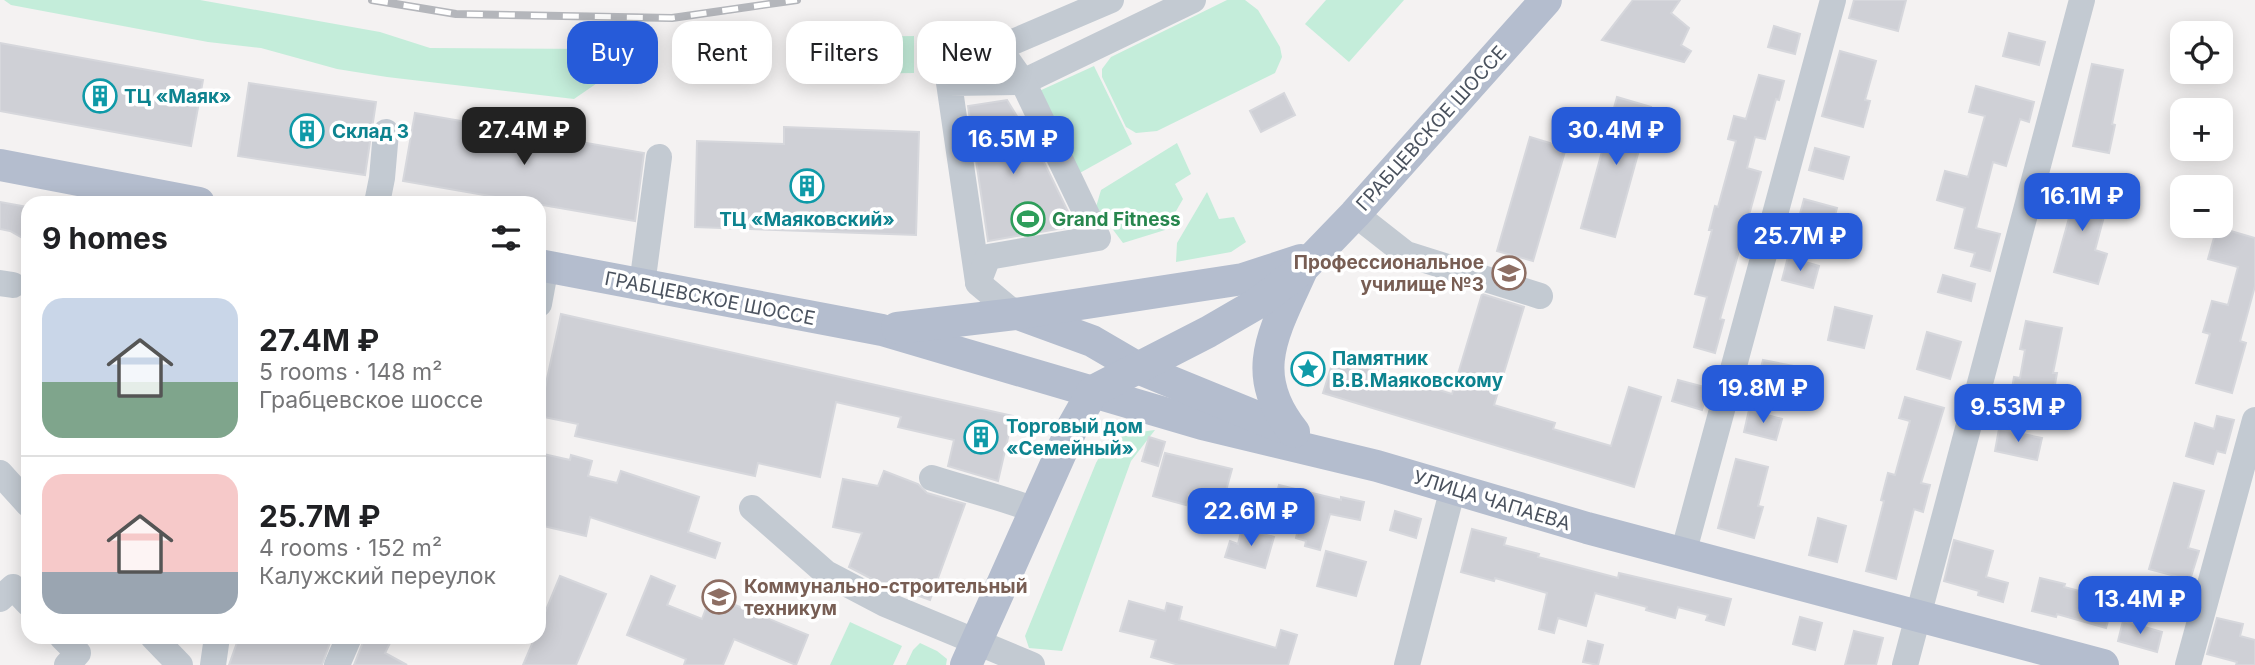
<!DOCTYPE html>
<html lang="en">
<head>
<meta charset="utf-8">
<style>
	:root { --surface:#fff; --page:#f6f6f6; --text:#202124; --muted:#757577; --line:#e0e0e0; --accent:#265bd9 }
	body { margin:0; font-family:Inter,sans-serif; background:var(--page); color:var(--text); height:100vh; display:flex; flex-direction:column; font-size:26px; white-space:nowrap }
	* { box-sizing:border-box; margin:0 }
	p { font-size:23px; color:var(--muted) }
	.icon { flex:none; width:38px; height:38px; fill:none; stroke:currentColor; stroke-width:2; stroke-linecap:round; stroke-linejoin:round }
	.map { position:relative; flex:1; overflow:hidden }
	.sheet { position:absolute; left:21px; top:196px; width:525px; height:448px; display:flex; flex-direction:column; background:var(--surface); border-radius:21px; box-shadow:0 4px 18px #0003 }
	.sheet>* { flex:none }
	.guide { position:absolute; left:567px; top:21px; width:665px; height:63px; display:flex; gap:14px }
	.tools { position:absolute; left:2170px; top:21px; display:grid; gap:14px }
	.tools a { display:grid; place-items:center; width:63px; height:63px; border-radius:14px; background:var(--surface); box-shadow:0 4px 18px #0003; font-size:35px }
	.price { position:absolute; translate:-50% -60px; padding:0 16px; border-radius:14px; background:var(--accent); color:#fff; font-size:23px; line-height:46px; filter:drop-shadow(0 2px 4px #0008) }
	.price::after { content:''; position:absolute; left:50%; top:42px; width:21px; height:16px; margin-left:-10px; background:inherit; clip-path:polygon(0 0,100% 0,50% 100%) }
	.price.active { background:#222; color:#fff }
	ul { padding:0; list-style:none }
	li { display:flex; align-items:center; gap:21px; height:175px; padding:0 21px }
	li+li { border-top:2px solid var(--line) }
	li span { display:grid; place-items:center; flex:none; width:196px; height:140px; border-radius:21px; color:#555 }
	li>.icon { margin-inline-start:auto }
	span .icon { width:84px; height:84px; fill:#fffc; stroke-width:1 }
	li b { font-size:30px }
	h2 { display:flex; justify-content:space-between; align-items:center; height:84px; padding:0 21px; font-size:30px }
	.tag { padding:0 24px; border-radius:21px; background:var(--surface); box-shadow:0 4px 18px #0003; font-size:24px; line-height:63px }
	.tag.active { background:var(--accent); color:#fff }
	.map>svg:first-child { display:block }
	.green { fill:#c4edda }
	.building { fill:#cfd0d6; stroke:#d6d7dc; stroke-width:2 }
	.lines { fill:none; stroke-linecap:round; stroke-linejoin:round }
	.minor { stroke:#c3cad2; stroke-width:26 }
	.major { stroke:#b4bdce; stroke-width:32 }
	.rail-casing { stroke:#b4b6bb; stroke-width:8 }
	.rail { stroke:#fff; stroke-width:5; stroke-dasharray:16; stroke-linecap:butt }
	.labels { text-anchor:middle; stroke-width:7; stroke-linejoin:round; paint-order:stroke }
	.culture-label { font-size:19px; font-weight:bold; fill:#0d838f; stroke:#fff; text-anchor:start }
	.street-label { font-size:19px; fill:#4a525e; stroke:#fff }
	.leisure-label { font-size:19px; font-weight:bold; fill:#27864d; stroke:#fff; text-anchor:start }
	.education-label { font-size:19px; font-weight:bold; fill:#785e54; stroke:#fff; text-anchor:end }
</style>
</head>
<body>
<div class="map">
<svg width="2255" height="665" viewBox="0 0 2255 665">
	<rect width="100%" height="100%" fill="#f4f2f2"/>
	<!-- green -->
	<g class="green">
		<polygon points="4,0 200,0 380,32 430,48 601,49 619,68 574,99 387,77 337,69 261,48 208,42 11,5"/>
		<polygon points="1227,0 1245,0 1258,10 1280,47 1282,57 1275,73 1157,131 1136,133 1126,127 1102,77 1102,69 1111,57"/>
		<polygon points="1326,0 1404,0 1349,62 1305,24"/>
		<polygon points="914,36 914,73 848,74 847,37"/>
		<polygon points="1094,66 1132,144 1078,174 1037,92"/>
		<polygon points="1177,143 1191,174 1175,184 1183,199 1165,230 1123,243 1096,207 1101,190"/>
		<polygon points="1207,192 1219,219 1234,217 1246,242 1231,252 1176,262 1177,243"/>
		<path d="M1155,430L1131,461L1062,651L1029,648L1025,636L1096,463C1112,433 1123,435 1155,430Z"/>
		<polygon points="850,622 902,646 893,665 830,665"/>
		<polygon points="920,643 937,651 947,659 946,665 906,665 913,650"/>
	</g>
	<!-- building -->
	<g class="building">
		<polygon points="1633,0 1680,0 1671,13 1689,28 1681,45 1691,51 1684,62 1602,40"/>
		<polygon points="1854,0 1906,0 1898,31 1849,18"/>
		<polygon points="1774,26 1800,34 1795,54 1768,47"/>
		<polygon points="2009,33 2045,42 2039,65 2003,56"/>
		<polygon points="0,43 203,80 191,146 0,111"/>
		<polygon points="1840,51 1876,61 1865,100 1870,101 1863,127 1822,116"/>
		<polygon points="2092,64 2123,70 2112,124 2115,125 2109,153 2073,146"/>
		<polygon points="1759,75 1784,81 1779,100 1776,99 1765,139 1755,137 1747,168 1761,172 1720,319 1724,320 1715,353 1694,347 1707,297 1695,294 1712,230 1709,230 1715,206 1718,207 1736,141 1728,139 1734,116 1746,119"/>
		<polygon points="249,83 376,102 365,175 238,156"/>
		<polygon points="1976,86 2034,102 2029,122 2020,119 2006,166 1993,162 1976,228 2000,234 1990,271 1971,266 1975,253 1955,248 1965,208 1937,200 1945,171 1968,177 1985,116 1969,112"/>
		<polygon points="1284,93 1295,115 1261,132 1250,111"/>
		<polygon points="1617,97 1651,107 1615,237 1581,228"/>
		<polygon points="1007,100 1040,154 1075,226 988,241 968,106"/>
		<polygon points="415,113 644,153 635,221 403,181"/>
		<polygon points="784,127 919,132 916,235 695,227 697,141 784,144"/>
		<polygon points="1530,137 1566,148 1533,261 1497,251"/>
		<polygon points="1815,148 1849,157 1843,179 1809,170"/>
		<polygon points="2064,182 2110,194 2095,250 2107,254 2098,284 2054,272 2069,218 2056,214"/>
		<polygon points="1804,199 1837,208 1830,233 1797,225"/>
		<polygon points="0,202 28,207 28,241 10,231 0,229"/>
		<polygon points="2217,227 2255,238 2255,286 2240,341 2246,343 2232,393 2196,383 2210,334 2203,332 2212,301 2228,305 2238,267 2208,259"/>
		<polygon points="1788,257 1819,266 1813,288 1782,280"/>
		<polygon points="1943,275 1975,284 1971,301 1938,292"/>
		<polygon points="1482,294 1524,307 1494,405 1555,423 1553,429 1611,446 1629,387 1661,397 1634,487 1323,393 1334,358 1452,394"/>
		<polygon points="1835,307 1872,316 1864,348 1828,340"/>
		<polygon points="561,314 1013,416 998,481 948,466 954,440 898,427 901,417 836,402 820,477 758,463 755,476 575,436 578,424 539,416"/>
		<polygon points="2026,321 2062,328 2053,373 2057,373 2051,407 2010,400 2014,377 2020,378 2025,350 2020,349"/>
		<polygon points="1927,332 1961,342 1950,379 1917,369"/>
		<polygon points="1763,360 1799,367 1795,387 1758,379"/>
		<polygon points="1678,380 1708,388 1702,410 1672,401"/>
		<polygon points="1905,397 1944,408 1921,483 1930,485 1923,512 1914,509 1896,579 1866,571 1884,501 1881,500 1888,473 1895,475 1910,421 1899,418"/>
		<polygon points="1749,410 1782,419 1776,440 1744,432"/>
		<polygon points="2217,416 2234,420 2225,453 2217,451 2213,464 2186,456 2195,423 2214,429"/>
		<polygon points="1999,429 2042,438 2037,460 1995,451"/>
		<polygon points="1149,437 1165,442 1158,466 1142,461"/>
		<polygon points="539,453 570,460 571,455 592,461 588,476 617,483 621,471 699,497 688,532 720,543 715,558 590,517 586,536 539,525"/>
		<polygon points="1165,453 1232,469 1222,505 1189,495 1186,505 1153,496"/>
		<polygon points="1736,459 1768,467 1758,506 1763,507 1754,538 1718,528"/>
		<polygon points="884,471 918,484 927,493 965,504 930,600 872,579 849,567 862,533 833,527 843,479 878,486"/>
		<polygon points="2174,483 2204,491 2188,548 2199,551 2190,580 2149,569"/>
		<polygon points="1279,485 1341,500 1341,497 1364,502 1360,520 1330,514 1320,550 1305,546 1306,541 1296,538 1303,507 1275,499"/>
		<polygon points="1395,511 1421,519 1416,538 1390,530"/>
		<polygon points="1818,518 1846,526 1837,562 1809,555"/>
		<polygon points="1242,528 1274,537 1265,568 1225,557 1230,541 1238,544"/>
		<polygon points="1472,529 1506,538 1504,545 1539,554 1538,557 1618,578 1619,573 1731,599 1724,625 1706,620 1708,615 1678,607 1675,618 1646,610 1647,607 1595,593 1586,626 1558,618 1554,633 1539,629 1547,593 1495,578 1494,581 1461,572"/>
		<polygon points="1954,540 1993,551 1986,577 2008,583 2003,602 1978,595 1979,591 1944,581"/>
		<polygon points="1326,551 1366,562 1356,596 1317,586"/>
		<polygon points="560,576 606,594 576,665 523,665 535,637 539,637 539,627"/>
		<polygon points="651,576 675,586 667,605 702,619 711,595 808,635 796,665 734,639 723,665 684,665 686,659 627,635"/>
		<polygon points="2040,578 2065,584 2064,587 2114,600 2106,628 2057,614 2056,617 2032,611"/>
		<polygon points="1129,601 1165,611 1167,603 1182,607 1179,620 1276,648 1281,630 1297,635 1288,665 1179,665 1151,657 1156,640 1120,631"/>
		<polygon points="1800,617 1822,623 1815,650 1793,644"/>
		<polygon points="2217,618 2243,624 2240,636 2255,640 2255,665 2236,665 2237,662 2207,654"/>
		<polygon points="2123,621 2162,632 2157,652 2118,641"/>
		<polygon points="1854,631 1883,638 1876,665 1845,665"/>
		<polygon points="239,637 332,637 322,665 229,665"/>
		<polygon points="365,637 393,637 385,653 407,665 354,665"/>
		<polygon points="1588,641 1603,645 1598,665 1583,662"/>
	</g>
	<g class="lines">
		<!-- minor -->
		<g class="minor">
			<polyline points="377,203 382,178 386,132"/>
			<polyline points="1355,214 1406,254 1540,296"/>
			<polyline points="978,282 949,83 1023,82 1193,0"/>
			<polyline points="0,283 13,285"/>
			<polyline points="642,285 659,157"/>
			<polyline points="539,304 546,266"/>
			<polyline points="1015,314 978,283 988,257 1098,238 1023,82 999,48 1111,0"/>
			<polyline points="0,473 28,504"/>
			<path d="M932,478C966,489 1001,497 1034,510"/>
			<polyline points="752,508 826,573 885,604 1032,665"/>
			<polyline points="1683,554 1833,0"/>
			<polyline points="0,599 13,587 28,603"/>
			<polyline points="62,637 78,653 67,665"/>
			<polyline points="153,637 180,665"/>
			<polyline points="213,665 217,637"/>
			<polyline points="337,665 349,637"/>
			<polyline points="1407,665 1453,488"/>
			<polyline points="1905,665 2082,0"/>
			<polyline points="2188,665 2255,420"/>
		</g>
		<!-- major -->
		<g class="major">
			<polyline points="0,165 199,203"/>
			<polyline points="539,265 882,330 1202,424 1377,466 1587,528 2103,665"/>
			<polyline points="1021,315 1092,341 1140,369 1282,427"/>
			<polyline points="897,328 1015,314 1243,279 1301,260"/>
			<path d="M1294,432C1247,374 1274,332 1301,272"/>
			<polyline points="966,665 1072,428 1093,391 1208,332 1258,303 1302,269 1355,214 1546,0"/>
		</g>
		<defs>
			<polyline id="rail" points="372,0 456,14 672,18 797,0"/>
		</defs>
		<!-- rail casing -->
		<use href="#rail" class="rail-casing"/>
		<!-- rail -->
		<use href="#rail" class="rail"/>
	</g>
	<!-- icons -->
	<defs>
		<symbol id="building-ring" viewBox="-11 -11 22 22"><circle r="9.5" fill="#fff" stroke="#0f9aa8" stroke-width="1.5"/><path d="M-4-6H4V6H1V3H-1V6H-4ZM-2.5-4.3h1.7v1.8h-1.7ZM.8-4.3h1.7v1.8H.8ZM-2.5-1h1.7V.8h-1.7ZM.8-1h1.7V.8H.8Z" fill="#0f9aa8"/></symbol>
		<symbol id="stadium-ring" viewBox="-11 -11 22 22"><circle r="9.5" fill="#fff" stroke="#2e9e5b" stroke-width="1.5"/><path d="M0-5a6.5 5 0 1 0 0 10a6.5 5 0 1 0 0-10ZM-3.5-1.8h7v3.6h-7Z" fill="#2e9e5b"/></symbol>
		<symbol id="university-ring" viewBox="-11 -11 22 22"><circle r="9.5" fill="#fff" stroke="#8d6e63" stroke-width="1.5"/><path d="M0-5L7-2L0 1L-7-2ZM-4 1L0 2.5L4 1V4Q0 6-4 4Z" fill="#8d6e63"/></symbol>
		<symbol id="sight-ring" viewBox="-11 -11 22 22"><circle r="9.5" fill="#fff" stroke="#0f9aa8" stroke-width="1.5"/><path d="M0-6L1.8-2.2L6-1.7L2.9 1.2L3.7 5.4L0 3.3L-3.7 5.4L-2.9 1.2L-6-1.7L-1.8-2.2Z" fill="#0f9aa8"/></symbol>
	</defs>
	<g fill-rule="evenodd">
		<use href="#building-ring" x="81" y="77" width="38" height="38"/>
		<use href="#building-ring" x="288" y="112" width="38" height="38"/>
		<use href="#building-ring" x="788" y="167" width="38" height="38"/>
		<use href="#stadium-ring" x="1009" y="200" width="38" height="38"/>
		<use href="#university-ring" x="1490" y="254" width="38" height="38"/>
		<use href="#sight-ring" x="1289" y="350" width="38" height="38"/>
		<use href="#building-ring" x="962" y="418" width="38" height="38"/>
		<use href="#university-ring" x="700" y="578" width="38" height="38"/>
	</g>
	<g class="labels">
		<!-- culture labels -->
		<g class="culture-label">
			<text x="124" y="103">ТЦ «Маяк»</text>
			<text x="332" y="138">Склад 3</text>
			<text x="807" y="226" text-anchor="middle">ТЦ «Маяковский»</text>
			<text x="1332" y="365">Памятник<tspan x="1332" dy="22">В.В.Маяковскому</tspan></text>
			<text x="1006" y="433">Торговый дом<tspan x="1006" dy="22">«Семейный»</tspan></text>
		</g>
		<!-- street labels -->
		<g class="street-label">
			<text transform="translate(1431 128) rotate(-48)" y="7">ГРАБЦЕВСКОЕ ШОССЕ</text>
			<text transform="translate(710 298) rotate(11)" y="7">ГРАБЦЕВСКОЕ ШОССЕ</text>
			<text transform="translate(1492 500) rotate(17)" y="7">УЛИЦА ЧАПАЕВА</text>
		</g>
		<!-- leisure labels -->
		<g class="leisure-label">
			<text x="1052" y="226">Grand Fitness</text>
		</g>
		<!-- education labels -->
		<g class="education-label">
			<text x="1484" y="269">Профессиональное<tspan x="1484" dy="22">училище №3</tspan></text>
			<text x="744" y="593" text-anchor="start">Коммунально-строительный<tspan x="744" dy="22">техникум</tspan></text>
		</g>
	</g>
</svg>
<div class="tools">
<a><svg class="icon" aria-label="locate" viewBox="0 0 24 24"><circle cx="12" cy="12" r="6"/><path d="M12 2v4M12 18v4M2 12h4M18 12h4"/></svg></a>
<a>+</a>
<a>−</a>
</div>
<b class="price active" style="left:524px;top:167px">27.4M ₽</b>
<b class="price" style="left:1616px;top:167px">30.4M ₽</b>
<b class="price" style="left:1013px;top:176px">16.5M ₽</b>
<b class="price" style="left:2082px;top:233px">16.1M ₽</b>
<b class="price" style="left:1800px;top:273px">25.7M ₽</b>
<b class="price" style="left:1763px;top:425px">19.8M ₽</b>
<b class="price" style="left:2018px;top:444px">9.53M ₽</b>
<b class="price" style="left:1251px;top:548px">22.6M ₽</b>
<b class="price" style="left:2140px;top:636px">13.4M ₽</b>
<div class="guide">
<a class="tag active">Buy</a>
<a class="tag">Rent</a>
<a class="tag">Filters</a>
<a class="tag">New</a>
</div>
<section class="sheet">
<h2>9 homes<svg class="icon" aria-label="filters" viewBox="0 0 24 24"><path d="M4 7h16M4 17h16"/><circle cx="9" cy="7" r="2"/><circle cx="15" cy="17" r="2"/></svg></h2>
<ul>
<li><span style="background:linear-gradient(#c9d6e8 60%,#7fa58c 0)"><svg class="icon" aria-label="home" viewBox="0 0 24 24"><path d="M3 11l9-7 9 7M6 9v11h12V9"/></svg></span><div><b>27.4M ₽</b><p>5 rooms · 148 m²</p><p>Грабцевское шоссе</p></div></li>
<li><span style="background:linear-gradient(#f6c9c9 70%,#9aa5b1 0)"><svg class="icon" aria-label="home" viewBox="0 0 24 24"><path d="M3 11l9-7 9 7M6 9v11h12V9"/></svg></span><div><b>25.7M ₽</b><p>4 rooms · 152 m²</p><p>Калужский переулок</p></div></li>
</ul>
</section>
</div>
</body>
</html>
